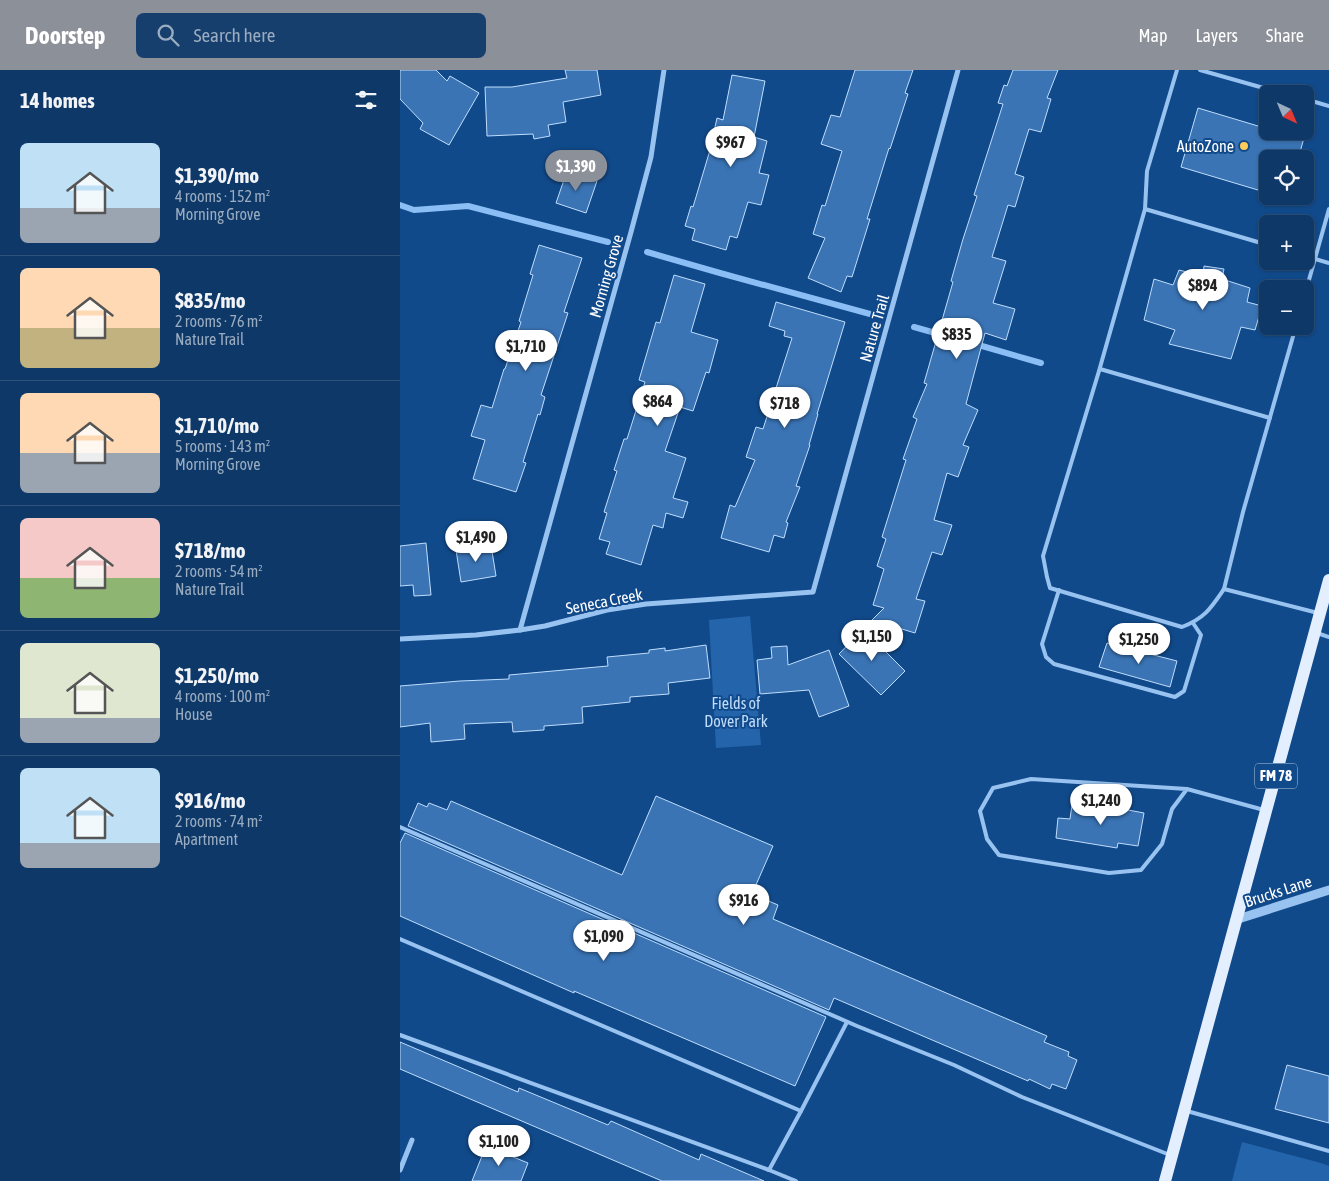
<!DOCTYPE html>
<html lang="en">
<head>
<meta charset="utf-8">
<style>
	:root { --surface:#0d3868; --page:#163f6e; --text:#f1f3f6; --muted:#9aacc0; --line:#2d527c; --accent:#8c9099 }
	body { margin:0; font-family:"Asap Condensed",sans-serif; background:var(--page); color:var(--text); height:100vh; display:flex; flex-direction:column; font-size:19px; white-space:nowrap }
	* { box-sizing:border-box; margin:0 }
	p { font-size:16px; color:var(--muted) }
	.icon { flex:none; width:28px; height:28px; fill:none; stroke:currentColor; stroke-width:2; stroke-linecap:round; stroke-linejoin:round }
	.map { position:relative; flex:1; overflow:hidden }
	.panel { display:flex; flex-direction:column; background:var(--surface); width:400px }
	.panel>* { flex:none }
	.needle { width:32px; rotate:136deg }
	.fabs { position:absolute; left:859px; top:15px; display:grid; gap:10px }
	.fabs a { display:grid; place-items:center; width:55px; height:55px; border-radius:8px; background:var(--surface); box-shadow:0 1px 4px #0004,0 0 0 1px var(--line); font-size:25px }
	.price { position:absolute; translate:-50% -42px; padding:0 11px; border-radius:18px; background:#fff; color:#222; font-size:16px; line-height:32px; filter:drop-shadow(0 1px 2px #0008) }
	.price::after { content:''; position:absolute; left:50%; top:30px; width:15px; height:11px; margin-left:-8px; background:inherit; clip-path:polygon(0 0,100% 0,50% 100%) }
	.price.current { background:var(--accent); color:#fff }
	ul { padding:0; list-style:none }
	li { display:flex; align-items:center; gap:15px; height:125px; padding:0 20px }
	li+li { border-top:1px solid var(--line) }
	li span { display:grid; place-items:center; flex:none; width:140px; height:100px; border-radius:8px; color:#555 }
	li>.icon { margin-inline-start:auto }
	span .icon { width:60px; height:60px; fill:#fffc; stroke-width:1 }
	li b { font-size:21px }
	h2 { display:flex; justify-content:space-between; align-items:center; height:60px; padding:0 20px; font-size:21px }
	header { display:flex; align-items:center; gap:30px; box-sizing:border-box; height:70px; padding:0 25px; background:var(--accent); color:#fff }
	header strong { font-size:24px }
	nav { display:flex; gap:28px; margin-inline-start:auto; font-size:18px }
	.search { width:350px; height:45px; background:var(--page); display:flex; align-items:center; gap:12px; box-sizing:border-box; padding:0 18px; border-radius:8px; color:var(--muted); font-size:19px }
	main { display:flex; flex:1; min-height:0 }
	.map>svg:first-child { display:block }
	.green { fill:#2364ab }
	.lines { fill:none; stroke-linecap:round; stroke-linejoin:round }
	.stream { stroke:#8abef5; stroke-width:6 }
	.building { fill:#3a74b5; stroke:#bfddfd }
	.service { stroke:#98c3f1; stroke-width:4 }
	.minor { stroke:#98c3f1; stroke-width:5 }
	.tertiary { stroke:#98c3f1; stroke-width:9 }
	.primary { stroke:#e3eeff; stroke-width:12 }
	.poi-dot { fill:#ffcb59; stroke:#114a8b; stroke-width:2 }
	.labels { text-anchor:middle; stroke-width:4; stroke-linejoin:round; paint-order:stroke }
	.shield { fill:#114a8b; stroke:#b8c9dc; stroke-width:1 }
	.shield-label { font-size:15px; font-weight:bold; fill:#fff }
	.poi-label { font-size:16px; fill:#fff; stroke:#114a8b; text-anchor:end }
	.street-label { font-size:16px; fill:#fff; stroke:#114a8b }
	.park-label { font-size:16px; fill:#bfddfd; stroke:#114a8b }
</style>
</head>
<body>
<header>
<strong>Doorstep</strong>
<div class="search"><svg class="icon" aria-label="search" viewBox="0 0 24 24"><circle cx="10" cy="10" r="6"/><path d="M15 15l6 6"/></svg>Search here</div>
<nav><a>Map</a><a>Layers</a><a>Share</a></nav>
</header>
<main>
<section class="panel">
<h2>14 homes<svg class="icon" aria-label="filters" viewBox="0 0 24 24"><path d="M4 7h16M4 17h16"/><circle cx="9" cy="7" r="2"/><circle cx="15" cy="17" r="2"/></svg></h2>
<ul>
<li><span style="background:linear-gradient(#bfe0f5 65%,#9aa5b1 0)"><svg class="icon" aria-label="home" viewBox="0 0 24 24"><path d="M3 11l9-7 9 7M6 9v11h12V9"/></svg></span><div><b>$1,390/mo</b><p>4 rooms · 152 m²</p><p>Morning Grove</p></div></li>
<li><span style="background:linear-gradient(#ffd9b3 60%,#c2b280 0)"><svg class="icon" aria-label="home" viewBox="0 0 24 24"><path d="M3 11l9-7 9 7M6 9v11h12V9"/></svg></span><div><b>$835/mo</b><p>2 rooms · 76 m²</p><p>Nature Trail</p></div></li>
<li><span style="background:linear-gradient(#ffd9b3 60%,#9aa5b1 0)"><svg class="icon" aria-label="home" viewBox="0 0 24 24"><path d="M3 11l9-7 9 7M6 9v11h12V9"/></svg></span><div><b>$1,710/mo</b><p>5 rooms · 143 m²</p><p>Morning Grove</p></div></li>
<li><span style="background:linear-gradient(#f6c9c9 60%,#8fb573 0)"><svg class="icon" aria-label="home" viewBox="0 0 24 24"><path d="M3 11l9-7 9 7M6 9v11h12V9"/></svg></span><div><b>$718/mo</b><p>2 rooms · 54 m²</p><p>Nature Trail</p></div></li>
<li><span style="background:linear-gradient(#dfe7d0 75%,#9aa5b1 0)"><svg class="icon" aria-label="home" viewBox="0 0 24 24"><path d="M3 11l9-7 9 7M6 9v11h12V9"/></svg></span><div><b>$1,250/mo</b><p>4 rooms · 100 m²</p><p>House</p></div></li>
<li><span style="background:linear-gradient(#bfe0f5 75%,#9aa5b1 0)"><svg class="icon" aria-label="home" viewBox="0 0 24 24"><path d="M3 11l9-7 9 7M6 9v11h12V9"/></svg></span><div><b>$916/mo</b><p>2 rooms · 74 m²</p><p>Apartment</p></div></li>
</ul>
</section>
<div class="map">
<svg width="929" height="1111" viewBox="0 0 929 1111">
	<rect width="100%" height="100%" fill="#114a8b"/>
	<!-- green -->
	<g class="green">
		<polygon points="350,546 361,675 316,678 309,550"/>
		<polygon points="842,1072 921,1093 929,1096 929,1111 832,1111"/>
	</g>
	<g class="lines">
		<!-- stream -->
		<g class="stream">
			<polyline points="0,135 14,140 68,136 208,172"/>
			<polyline points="247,182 320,203 470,244"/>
			<polyline points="514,257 546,266"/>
			<polyline points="575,274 641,293"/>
		</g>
	</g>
	<!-- building -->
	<g class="building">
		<polygon points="0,0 36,0 47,11 50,6 79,23 49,75 20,59 23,53 0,29"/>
		<polygon points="165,0 197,0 201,25 163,32 166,52 148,55 150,66 134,69 133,64 87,66 85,17 112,17 167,8"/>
		<polygon points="455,0 513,0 505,23 508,24 490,79 489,78 467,149 470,149 452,207 447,206 441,222 408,208 425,168 413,164 422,135 425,136 442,81 421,74 431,45 440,47"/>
		<polygon points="613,0 658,0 647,28 651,29 641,62 629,59 615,104 624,107 615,137 608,135 592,187 606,191 593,233 615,239 606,270 585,263 566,334 578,340 563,375 569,377 558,407 547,403 534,450 552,455 542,485 532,482 516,529 525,531 515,563 472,550 484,538 473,535 484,499 477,496 486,469 482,467 506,390 503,389 517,349 513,347 527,314 524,313 553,212 551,211 563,169 577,126 574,125 603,34 598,33 604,15 607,16"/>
		<polygon points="332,5 365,11 354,67 367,71 359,103 369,105 361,135 348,132 337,168 330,166 326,180 292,170 295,159 285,156 291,136 293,137 310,80 317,48 323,50"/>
		<polygon points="798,38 868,59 868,61 876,61 883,63 888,61 906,61 898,89 868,89 868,123 781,97"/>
		<polygon points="167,101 197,111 186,143 156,133"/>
		<polygon points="139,175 182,188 164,242 168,243 141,325 145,327 140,345 138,344 123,392 126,393 116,422 73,409 85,370 71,366 81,335 92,338 104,299 105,299 121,252 119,251 133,205 130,204"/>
		<polygon points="804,196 824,199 822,209 850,218 847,232 862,236 855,260 841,257 831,289 769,274 775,260 744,250 754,209 773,215 779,200 803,206"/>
		<polygon points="274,205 305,214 291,262 318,270 309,303 306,302 293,341 280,337 265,381 286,388 273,428 288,432 283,448 266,443 263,458 253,455 241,495 206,484 210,472 199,469 207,443 204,442 217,401 214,400 224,369 227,369 245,312 239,310 256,252 260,253"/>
		<polygon points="376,232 445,252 417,344 418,344 409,375 410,375 396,416 400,417 386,452 388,453 384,468 374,465 369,482 321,468 330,435 335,437 355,390 346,387 356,357 363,359 392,268 384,266 385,261 369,256"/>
		<polygon points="26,473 31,525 14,526 13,515 0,516 0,476"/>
		<polygon points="91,475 96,506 61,512 56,480"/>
		<polygon points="463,559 505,601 481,625 439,584"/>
		<polygon points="707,573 777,591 770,617 699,597"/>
		<polygon points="306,575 310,608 268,613 269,624 230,627 230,632 182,637 183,653 144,656 144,660 113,662 112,652 64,654 65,669 31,672 30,653 0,657 0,616 60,611 109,609 109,605 208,596 207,587 249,583 249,580 265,578 265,581"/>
		<polygon points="387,576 388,595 429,580 449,636 419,647 409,620 360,624 357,590 372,588 371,577"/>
		<polygon points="256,726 373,776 352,824 378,835 373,849 647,966 644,972 669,982 668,986 677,990 666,1019 652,1014 650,1019 629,1009 628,1011 434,928 429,940 8,756 18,733 27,737 29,733 47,740 51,731 222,805"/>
		<polygon points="672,735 706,738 707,736 744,743 738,776 718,773 717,778 656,768 658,748 670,749"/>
		<polygon points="5,763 426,947 395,1016 174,921 174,923 0,846 0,773"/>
		<polygon points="0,972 118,1022 119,1018 208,1055 211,1051 299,1090 301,1084 364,1111 262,1111 0,999"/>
		<polygon points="887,995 929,1006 929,1053 875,1039"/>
		<polygon points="86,1076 128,1093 121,1111 72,1111"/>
	</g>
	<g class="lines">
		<!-- service -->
		<g class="service">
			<polyline points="800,0 885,24"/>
			<polyline points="905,29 929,36"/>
			<polyline points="745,139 747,101 777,0"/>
			<path d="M868,175L745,139L699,301L643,486L647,507L650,518L782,557C805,548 811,538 824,519L918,543"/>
			<polyline points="905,186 929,193"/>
			<polyline points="905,224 929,139"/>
			<polyline points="700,299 870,348"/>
			<polyline points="824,519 843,442 896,256"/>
			<polyline points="659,520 642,574 646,587 654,594 775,627 784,621 801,565 793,553"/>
			<polyline points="917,563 929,567"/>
			<polyline points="787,719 631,709 593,718 580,741 587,769 599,785 709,803 741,800 762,774 772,739 787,719 864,740"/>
			<polyline points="0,757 457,956 554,995 622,1027 770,1085"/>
			<polyline points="0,869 401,1041 447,952"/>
			<polyline points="0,965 369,1100 401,1041"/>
			<polyline points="787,1041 929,1081"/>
			<polyline points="369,1100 396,1111"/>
		</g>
		<!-- minor -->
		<g class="minor">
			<polyline points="120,560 231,162 251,87 264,0"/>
			<polyline points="0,569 76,565 120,560 145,556 207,540 246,534 413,522 558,0"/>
			<polyline points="0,1100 12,1070"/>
		</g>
		<!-- tertiary -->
		<polyline class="tertiary" points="835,850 929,820"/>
		<!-- primary -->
		<polyline class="primary" points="765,1111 929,510"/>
	</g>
	<!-- markers -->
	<circle class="poi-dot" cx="844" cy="76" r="5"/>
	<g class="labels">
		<!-- shield labels -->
		<rect class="shield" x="855" y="693.5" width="42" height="25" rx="4"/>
		<g class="shield-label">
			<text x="876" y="711">FM 78</text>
		</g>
		<!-- poi labels -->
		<g class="poi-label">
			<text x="834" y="82">AutoZone</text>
		</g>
		<!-- street labels -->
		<g class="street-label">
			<text transform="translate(206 206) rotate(-74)" y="6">Morning Grove</text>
			<text transform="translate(474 258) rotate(-74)" y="6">Nature Trail</text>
			<text transform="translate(204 531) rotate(-11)" y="6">Seneca Creek</text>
			<text transform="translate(878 821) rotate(-18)" y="6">Brucks Lane</text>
		</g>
		<!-- park labels -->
		<g class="park-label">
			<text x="336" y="639">Fields of<tspan x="336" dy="18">Dover Park</tspan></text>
		</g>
	</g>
</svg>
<div class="fabs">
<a><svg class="needle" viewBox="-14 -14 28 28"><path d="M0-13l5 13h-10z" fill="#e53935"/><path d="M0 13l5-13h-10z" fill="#9aacc0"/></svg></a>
<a><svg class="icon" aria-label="locate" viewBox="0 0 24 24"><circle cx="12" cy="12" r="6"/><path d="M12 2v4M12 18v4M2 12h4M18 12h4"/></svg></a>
<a>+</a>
<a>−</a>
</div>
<b class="price" style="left:331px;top:98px">$967</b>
<b class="price current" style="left:176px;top:122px">$1,390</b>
<b class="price" style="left:803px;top:241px">$894</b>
<b class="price" style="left:557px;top:290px">$835</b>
<b class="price" style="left:126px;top:302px">$1,710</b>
<b class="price" style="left:258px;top:357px">$864</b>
<b class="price" style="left:385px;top:359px">$718</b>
<b class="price" style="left:76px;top:493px">$1,490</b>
<b class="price" style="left:472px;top:592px">$1,150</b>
<b class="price" style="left:739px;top:595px">$1,250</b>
<b class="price" style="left:701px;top:756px">$1,240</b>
<b class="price" style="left:344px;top:856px">$916</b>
<b class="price" style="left:204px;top:892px">$1,090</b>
<b class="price" style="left:99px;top:1097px">$1,100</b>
</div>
</main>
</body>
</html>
